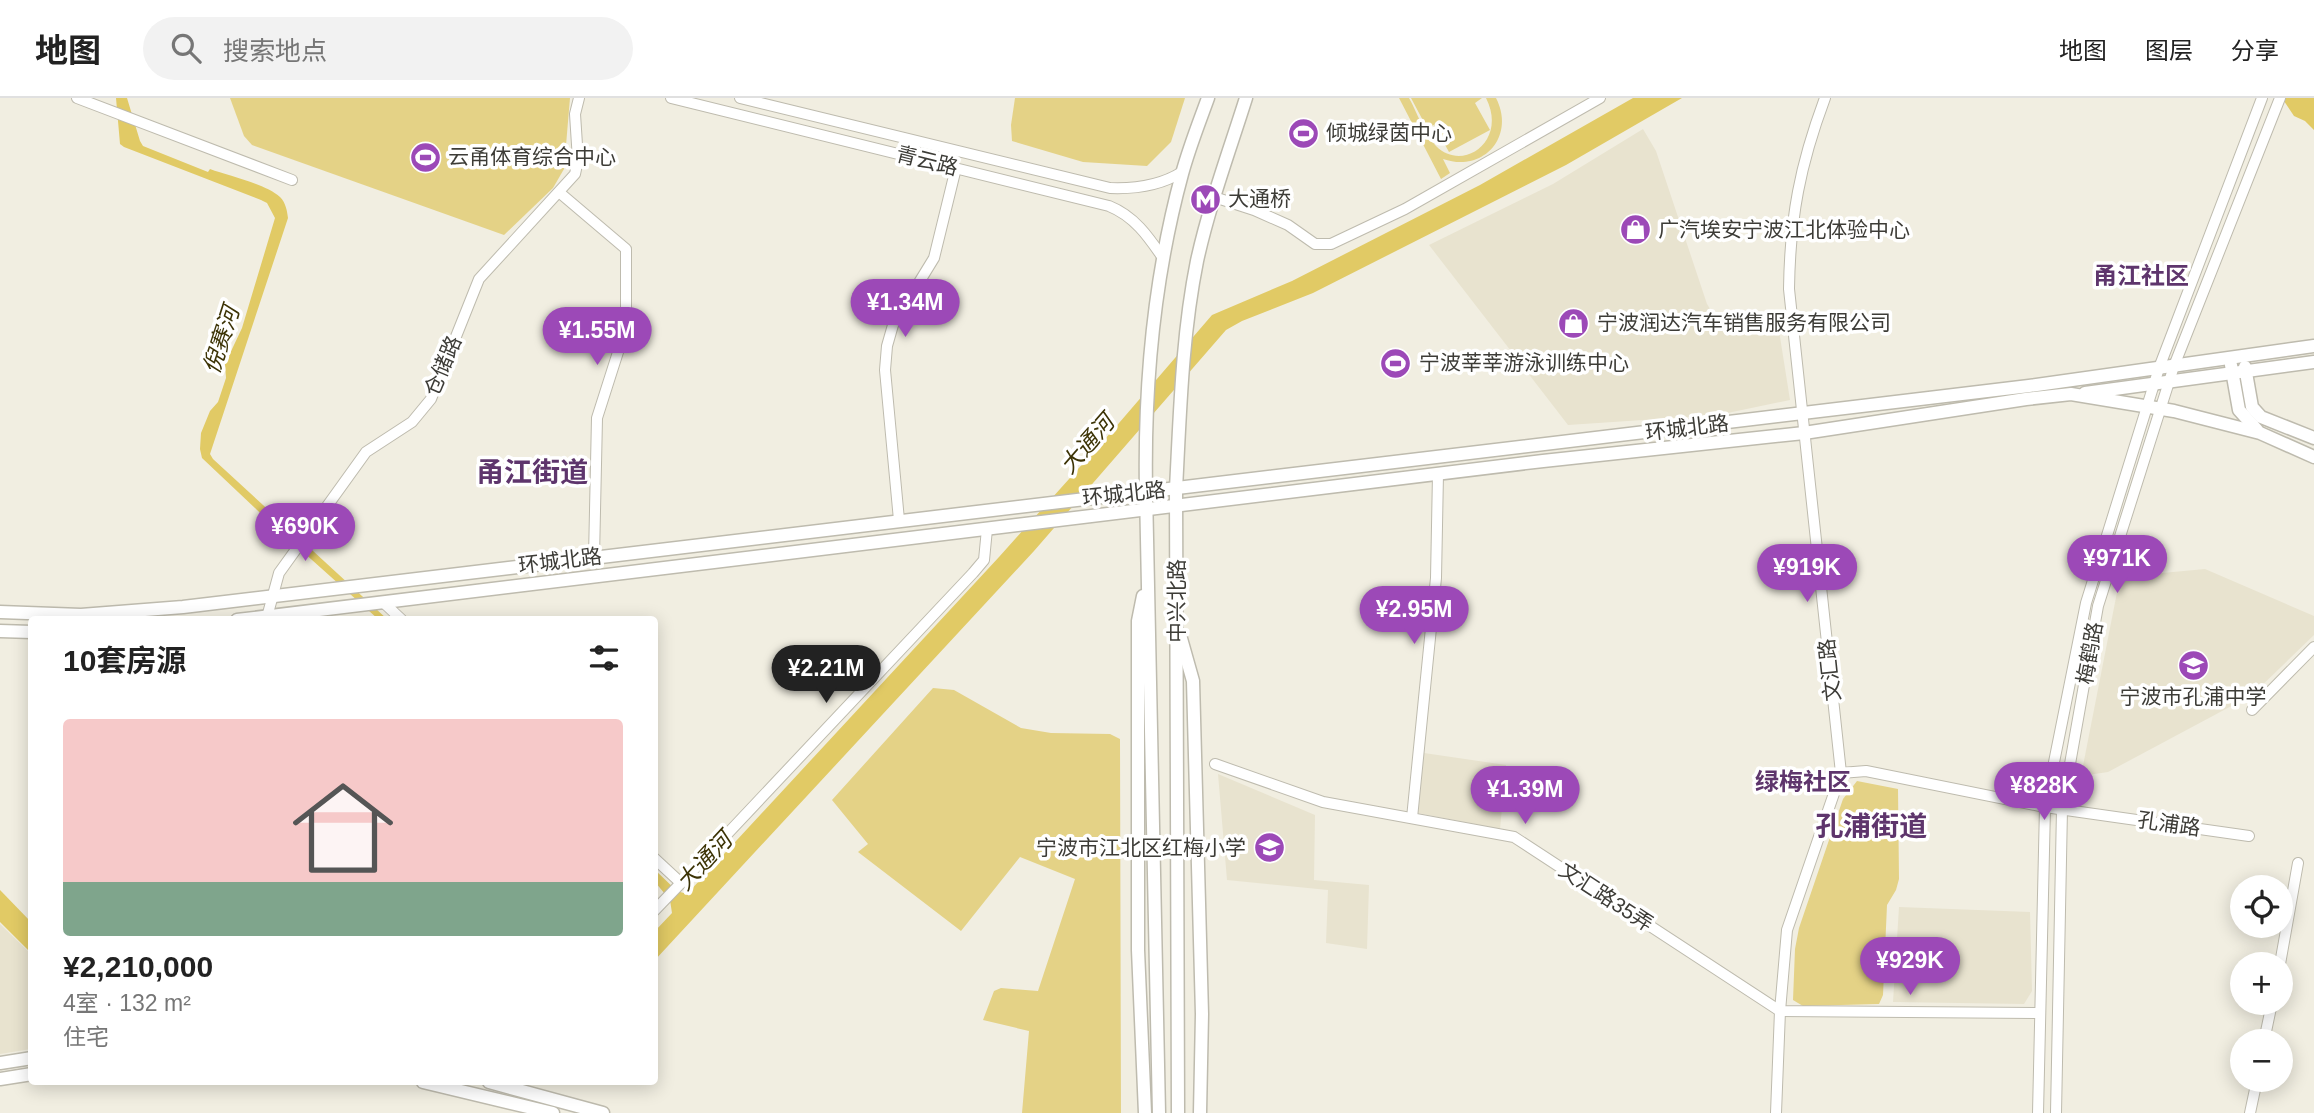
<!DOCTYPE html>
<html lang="zh">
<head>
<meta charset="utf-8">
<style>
	:root { --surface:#fff; --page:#f2f2f2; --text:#222; --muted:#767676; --line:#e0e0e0; --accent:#9c49b7 }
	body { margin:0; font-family:Arial,"Noto Sans SC",sans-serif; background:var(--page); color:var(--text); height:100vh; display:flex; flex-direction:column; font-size:26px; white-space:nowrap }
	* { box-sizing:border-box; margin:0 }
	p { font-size:23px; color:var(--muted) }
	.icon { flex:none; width:38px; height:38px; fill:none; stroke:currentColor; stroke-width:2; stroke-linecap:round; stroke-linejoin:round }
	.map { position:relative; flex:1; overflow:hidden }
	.panel { position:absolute; left:28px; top:518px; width:630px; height:469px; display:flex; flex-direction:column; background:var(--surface); border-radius:7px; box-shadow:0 4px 18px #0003 }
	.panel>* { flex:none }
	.controls { position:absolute; left:2230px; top:777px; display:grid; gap:14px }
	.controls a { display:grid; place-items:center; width:63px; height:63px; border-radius:50%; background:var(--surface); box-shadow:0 4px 18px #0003; font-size:35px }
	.price { position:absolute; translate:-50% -60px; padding:0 16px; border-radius:24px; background:var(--accent); color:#fff; font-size:23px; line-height:46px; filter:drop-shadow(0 2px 4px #0008) }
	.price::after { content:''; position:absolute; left:50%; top:42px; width:21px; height:16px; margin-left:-10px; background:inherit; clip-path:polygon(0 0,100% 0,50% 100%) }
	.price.on { background:#222; color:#fff }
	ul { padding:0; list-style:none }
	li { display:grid; align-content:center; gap:14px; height:371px; padding:0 35px }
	li span { display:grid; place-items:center; height:217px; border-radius:7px; color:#555 }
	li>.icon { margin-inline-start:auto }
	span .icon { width:126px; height:126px; fill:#fffc; stroke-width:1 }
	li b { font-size:30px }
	h2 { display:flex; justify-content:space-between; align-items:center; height:84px; padding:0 35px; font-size:30px }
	header { display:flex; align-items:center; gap:42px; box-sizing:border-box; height:98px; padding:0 35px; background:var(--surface); border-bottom:2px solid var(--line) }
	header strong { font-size:33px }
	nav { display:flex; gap:38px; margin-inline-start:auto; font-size:24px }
	.search { width:490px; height:63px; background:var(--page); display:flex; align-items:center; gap:18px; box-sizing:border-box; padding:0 24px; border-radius:38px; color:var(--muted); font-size:26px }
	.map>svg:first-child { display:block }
	.built { fill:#e8e3cf }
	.green { fill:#e4d286 }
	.water { fill:#e1ca65 }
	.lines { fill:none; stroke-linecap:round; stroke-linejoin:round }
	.minor-casing { stroke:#bebbae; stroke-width:12 }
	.major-casing { stroke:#bebbae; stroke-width:15 }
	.minor { stroke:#fff; stroke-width:10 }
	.major { stroke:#fff; stroke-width:12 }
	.labels { text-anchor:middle; stroke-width:7; stroke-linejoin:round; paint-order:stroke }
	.poi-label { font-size:21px; fill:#3d3c37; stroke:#fff; text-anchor:start }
	.street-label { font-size:21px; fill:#3d3c37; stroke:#fff }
	.water-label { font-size:23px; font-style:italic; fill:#3c3305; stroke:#fff }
	.quarter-label { font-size:24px; font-weight:bold; fill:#5e356c; stroke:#fff }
	.district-label { font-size:28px; font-weight:bold; fill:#5e356c; stroke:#fff }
</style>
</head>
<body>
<header>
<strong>地图</strong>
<div class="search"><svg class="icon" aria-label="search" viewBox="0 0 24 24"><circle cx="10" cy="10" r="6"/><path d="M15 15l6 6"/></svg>搜索地点</div>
<nav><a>地图</a><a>图层</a><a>分享</a></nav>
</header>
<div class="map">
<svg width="2314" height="1015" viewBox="0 0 2314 1015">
	<rect width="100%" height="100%" fill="#f1eee1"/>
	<!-- built -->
	<g class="built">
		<polygon points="1643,31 1656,53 1707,206 1722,230 1777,220 1790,302 1718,317 1568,327 1429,147 1553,86"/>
		<polygon points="2205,471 2314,518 2314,537 2252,597 2108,674 2081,678 2120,479"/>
		<polygon points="1424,655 1506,667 1500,731 1418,715"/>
		<polygon points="1218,676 1315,717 1314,782 1369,787 1367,851 1326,845 1328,792 1227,782"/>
		<polygon points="1899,809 2030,814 2032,893 2024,906 1893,904"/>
		<polygon points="0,826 32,857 31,951 0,956"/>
	</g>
	<!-- green -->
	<g class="green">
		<polygon points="230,0 570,0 564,71 553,90 504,137 252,47 244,38"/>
		<polygon points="1015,0 1185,0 1171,44 1147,68 1083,64 1012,43 1011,27"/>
		<path d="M1399,0H1409C1417,14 1424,36 1436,48C1463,75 1508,43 1486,0H1496C1516,39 1483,75 1443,61L1450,75L1441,81Z"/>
		<polygon points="1411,0 1482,0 1475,5 1490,32 1449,54 1434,27 1427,30"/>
		<polygon points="933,590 954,592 1021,630 1051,635 1110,636 1120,641 1121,1015 1022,1015 1029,933 983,922 994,893 1001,890 1038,893 1075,781 1020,759 961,833 858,754 868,746 832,702"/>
		<polygon points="1857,683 1898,691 1899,781 1896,792 1887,807 1883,897 1879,906 1803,908 1793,902 1795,851 1799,830 1843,701"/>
	</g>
	<!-- water -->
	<g class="water">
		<path d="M116,0H127L140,43L143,48L208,74L210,71C229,78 266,86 280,99C286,105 287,113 288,120L210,356L213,361L387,521H378L274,428L202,360L200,351L201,335L210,313L218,304L226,280L225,266L242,230L275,120L267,105L261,102L124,49L120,46Z"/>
		<polygon points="1633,0 1682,0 1566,67 1313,195 1242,223 1226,232 1034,453 655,862 655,833 672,815 670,802 655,784 654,771 677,793 687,796 999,459 1113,332 1212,217 1292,183 1480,87"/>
		<polygon points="2282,0 2314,0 2314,32 2305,23 2294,18"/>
		<polygon points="0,792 31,824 31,855 0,824"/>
	</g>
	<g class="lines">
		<defs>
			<g id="minor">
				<polyline points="77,0 292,82"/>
				<path d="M671,0L1109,108C1134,118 1148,138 1163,160"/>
				<path d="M740,0L1110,90C1136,91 1160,88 1182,74"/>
				<polyline points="560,95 626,151 626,229 597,320 594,459"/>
				<polyline points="1214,99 1254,112 1288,127 1315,146 1331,146 1405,111 1600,0"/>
				<polyline points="899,422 885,272 887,248 893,227 934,160 956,70"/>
				<polyline points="384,505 402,522"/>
				<polyline points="267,519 279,475 366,354 412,324 431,301 479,181 575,76 578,62 575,16 579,0"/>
				<polyline points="2252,612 2314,549"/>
				<polyline points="1215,666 1323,704 1514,739 1780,913 2040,915"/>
				<polyline points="1841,675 1866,673 2045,709 2249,738"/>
				<polyline points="1412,720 1436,480 1438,376"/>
				<polyline points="654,760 681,785 973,475 984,462 987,431"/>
				<polyline points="654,813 681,785"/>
				<polyline points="2280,866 2298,765"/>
				<polyline points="2264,943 2272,905"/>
				<path d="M1776,1015L1780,913L1787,832L1841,675L1789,191C1790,119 1800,67 1825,0"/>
				<polyline points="2038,1015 2045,709 2086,505 2159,270 2262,0"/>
				<polyline points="2056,1015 2062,711 2098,508 2174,268 2280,0"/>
				<polyline points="2250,1015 2257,982"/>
			</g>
			<g id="major">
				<polyline points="2231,267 2239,312 2257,332"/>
				<polyline points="2245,269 2252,309 2261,319 2314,340"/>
				<polyline points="2085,295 2314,264"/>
				<polyline points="1143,498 1138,523 1138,852 1145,1015"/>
				<polyline points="0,514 81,517 183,509 2029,288 2314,248"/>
				<polyline points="237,522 1543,363 1804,335 2026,301 2071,296 2174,313 2260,335 2314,359"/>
				<polyline points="0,533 32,534"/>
				<polyline points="1180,537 1193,583 1202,916 1200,1015"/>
				<polyline points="0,965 32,960"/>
				<polyline points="0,981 32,976"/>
				<polyline points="423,984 553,1015"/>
				<polyline points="489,984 603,1015"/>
				<path d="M1159,1015L1146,393C1144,286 1154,179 1182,76C1189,50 1199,25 1208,0"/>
				<path d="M1178,1015L1176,391C1180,315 1182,237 1197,163C1209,108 1229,54 1246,0"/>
			</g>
		</defs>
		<!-- minor casing -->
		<use href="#minor" class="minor-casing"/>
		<!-- major casing -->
		<use href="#major" class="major-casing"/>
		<!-- minor -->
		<use href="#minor" class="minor"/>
		<!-- major -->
		<use href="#major" class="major"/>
	</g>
	<!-- icons -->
	<defs>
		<symbol id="stadium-disc" viewBox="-11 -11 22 22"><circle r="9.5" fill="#9c49b7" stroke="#fff"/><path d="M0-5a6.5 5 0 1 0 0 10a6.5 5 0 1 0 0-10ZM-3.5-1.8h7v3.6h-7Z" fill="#fff"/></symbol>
		<symbol id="metro-disc" viewBox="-11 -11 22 22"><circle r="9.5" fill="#9c49b7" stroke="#fff"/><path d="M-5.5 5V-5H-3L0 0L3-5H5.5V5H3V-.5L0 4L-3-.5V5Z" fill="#fff"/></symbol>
		<symbol id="shop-disc" viewBox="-11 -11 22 22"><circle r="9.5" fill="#9c49b7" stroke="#fff"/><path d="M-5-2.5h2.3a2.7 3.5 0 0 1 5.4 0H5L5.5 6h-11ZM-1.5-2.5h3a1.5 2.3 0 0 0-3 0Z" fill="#fff"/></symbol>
		<symbol id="school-disc" viewBox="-11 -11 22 22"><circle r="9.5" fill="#9c49b7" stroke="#fff"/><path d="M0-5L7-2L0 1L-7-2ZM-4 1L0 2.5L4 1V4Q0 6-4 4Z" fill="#fff"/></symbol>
	</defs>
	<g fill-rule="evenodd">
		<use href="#stadium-disc" x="1286" y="18" width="35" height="35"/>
		<use href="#stadium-disc" x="408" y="42" width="35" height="35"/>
		<use href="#metro-disc" x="1188" y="84" width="35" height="35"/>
		<use href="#shop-disc" x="1618" y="114" width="35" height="35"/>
		<use href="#shop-disc" x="1556" y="208" width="35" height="35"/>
		<use href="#stadium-disc" x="1378" y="248" width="35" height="35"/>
		<use href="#school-disc" x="2176" y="550" width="35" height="35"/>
		<use href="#school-disc" x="1252" y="732" width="35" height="35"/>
	</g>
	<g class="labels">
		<!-- poi labels -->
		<g class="poi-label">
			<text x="1326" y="42">倾城绿茵中心</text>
			<text x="448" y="66">云甬体育综合中心</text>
			<text x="1228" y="108">大通桥</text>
			<text x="1658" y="139">广汽埃安宁波江北体验中心</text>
			<text x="1597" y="232">宁波润达汽车销售服务有限公司</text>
			<text x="1419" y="272">宁波莘莘游泳训练中心</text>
			<text x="2193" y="606" text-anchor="middle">宁波市孔浦中学</text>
			<text x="1246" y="757" text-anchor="end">宁波市江北区红梅小学</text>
		</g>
		<!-- street labels -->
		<g class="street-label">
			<text transform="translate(927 63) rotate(14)" y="7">青云路</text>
			<text transform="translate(443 268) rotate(-67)" y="7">仓储路</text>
			<text transform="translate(1687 330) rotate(-7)" y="7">环城北路</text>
			<text transform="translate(1124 396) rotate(-6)" y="7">环城北路</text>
			<text transform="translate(560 463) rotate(-7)" y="7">环城北路</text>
			<text transform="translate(1177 503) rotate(-90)" y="7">中兴北路</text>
			<text transform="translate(2090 555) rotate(-80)" y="7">梅鹤路</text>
			<text transform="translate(1830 572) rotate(-96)" y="7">文汇路</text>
			<text transform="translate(2169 726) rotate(8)" y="7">孔浦路</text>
			<text transform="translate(1606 799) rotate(33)" y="7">文汇路35弄</text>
		</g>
		<!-- water labels -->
		<g class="water-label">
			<text transform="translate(221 242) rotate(-72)" y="8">倪赛河</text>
			<text transform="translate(1087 346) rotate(-49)" y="8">大通河</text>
			<text transform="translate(704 763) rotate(-47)" y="8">大通河</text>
		</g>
		<!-- quarter labels -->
		<g class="quarter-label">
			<text x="2141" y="186">甬江社区</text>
			<text x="1803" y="692">绿梅社区</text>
		</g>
		<!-- district labels -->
		<g class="district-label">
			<text x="532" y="384">甬江街道</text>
			<text x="1871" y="738">孔浦街道</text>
		</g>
	</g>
</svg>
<div class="controls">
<a><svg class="icon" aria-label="locate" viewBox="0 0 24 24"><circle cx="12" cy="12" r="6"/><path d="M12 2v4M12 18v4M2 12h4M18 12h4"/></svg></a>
<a>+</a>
<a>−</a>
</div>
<b class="price" style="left:905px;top:241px">¥1.34M</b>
<b class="price" style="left:597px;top:269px">¥1.55M</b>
<b class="price" style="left:305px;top:465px">¥690K</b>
<b class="price" style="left:2117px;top:497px">¥971K</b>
<b class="price" style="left:1807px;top:506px">¥919K</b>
<b class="price" style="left:1414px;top:548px">¥2.95M</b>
<b class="price on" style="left:826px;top:607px">¥2.21M</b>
<b class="price" style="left:2044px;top:724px">¥828K</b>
<b class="price" style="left:1525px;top:728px">¥1.39M</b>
<b class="price" style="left:1910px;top:899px">¥929K</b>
<section class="panel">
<h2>10套房源<svg class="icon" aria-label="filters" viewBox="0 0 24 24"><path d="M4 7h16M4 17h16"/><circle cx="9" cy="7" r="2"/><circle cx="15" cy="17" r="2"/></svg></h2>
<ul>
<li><span style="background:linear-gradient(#f6c9c9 75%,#7fa58c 0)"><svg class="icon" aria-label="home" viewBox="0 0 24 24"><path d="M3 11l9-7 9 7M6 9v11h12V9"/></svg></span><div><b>¥2,210,000</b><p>4室 · 132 m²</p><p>住宅</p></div></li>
</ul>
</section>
</div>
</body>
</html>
